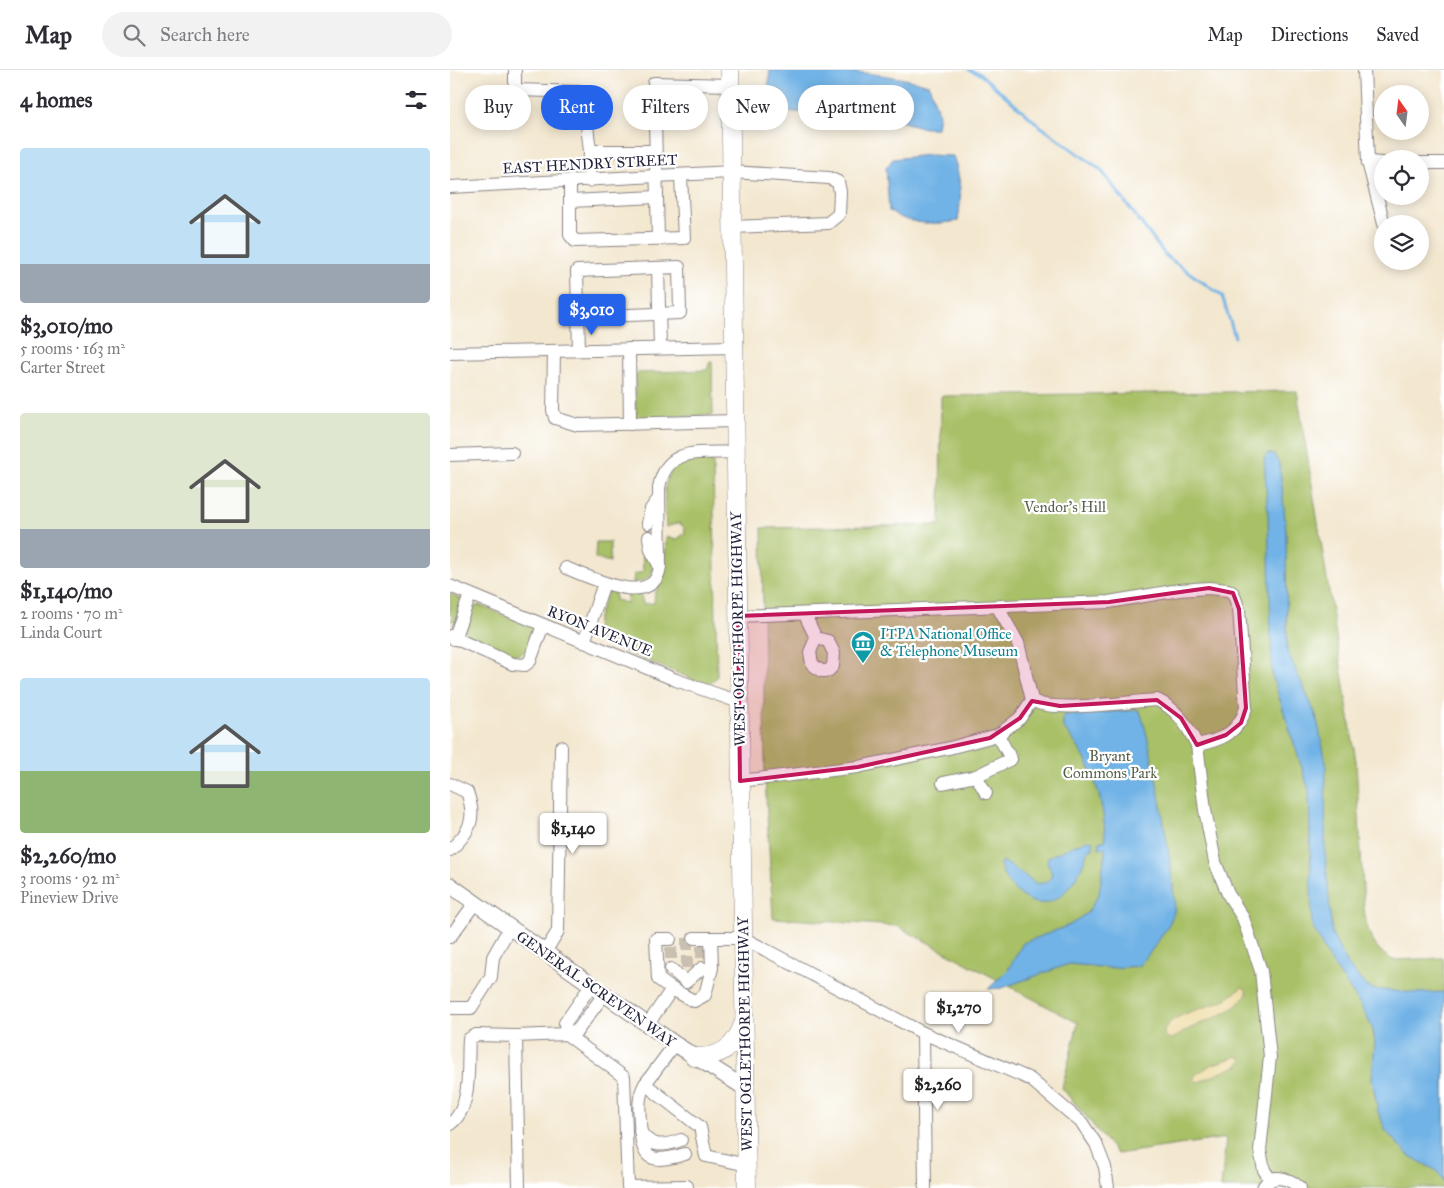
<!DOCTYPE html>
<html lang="en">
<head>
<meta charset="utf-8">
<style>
	:root { --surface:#fff; --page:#f2f2f3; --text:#2b2b33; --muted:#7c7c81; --line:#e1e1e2; --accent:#2563eb }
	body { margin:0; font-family:"IM FELL Great Primer",serif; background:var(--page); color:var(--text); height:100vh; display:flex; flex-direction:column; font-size:19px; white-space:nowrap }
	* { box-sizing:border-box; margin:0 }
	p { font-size:16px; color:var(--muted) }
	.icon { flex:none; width:28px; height:28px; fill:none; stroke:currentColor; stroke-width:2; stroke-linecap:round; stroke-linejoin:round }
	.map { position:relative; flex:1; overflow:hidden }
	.details { display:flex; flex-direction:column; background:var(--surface); width:450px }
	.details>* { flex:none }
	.banner { position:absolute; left:15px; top:15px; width:475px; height:45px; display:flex; gap:10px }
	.needle { width:32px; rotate:346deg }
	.tools { position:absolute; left:924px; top:15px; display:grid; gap:10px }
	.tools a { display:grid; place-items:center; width:55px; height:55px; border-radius:50%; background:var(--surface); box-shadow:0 2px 12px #0003; font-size:25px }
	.price { position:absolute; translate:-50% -42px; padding:0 11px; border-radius:5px; background:#fff; color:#222; font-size:16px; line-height:32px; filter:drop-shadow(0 1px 2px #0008) }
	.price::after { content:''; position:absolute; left:50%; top:30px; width:15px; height:11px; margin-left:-8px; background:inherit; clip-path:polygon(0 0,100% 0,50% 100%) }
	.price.active { background:var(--accent); color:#fff }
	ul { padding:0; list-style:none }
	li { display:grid; align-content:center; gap:10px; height:265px; padding:0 20px }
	li span { display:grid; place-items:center; height:155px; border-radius:5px; color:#555 }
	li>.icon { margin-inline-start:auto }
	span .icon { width:90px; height:90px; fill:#fffc; stroke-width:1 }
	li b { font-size:21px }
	h2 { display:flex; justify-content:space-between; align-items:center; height:60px; padding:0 20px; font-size:21px }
	.tag { padding:0 18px; border-radius:22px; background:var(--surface); box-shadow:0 2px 12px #0003; font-size:18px; line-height:45px }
	.tag.active { background:var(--accent); color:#fff }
	header { display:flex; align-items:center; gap:30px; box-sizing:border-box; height:70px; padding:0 25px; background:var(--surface); border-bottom:1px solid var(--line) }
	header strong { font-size:24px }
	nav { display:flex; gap:28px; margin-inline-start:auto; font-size:18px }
	.search { width:350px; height:45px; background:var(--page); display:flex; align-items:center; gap:12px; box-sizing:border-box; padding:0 18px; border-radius:28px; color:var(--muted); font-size:19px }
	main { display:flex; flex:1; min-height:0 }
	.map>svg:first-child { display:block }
	.green { fill:#a8c066; stroke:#657150 }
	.sand { fill:#eeda9e; stroke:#887e6c }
	.water { fill:#71b3e6; stroke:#4a6a90 }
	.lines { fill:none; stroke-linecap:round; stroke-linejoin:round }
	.stream { stroke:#71b3e6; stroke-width:3 }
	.minor-tunnel { stroke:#c9c0b1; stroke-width:12; stroke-dasharray:12 6; stroke-linecap:butt }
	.minor-casing { stroke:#8a8485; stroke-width:14 }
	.major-casing { stroke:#8a8485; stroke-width:17 }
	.highway-casing { stroke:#8a8485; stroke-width:19 }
	.minor { stroke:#fff; stroke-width:12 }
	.major { stroke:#fff; stroke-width:15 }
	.highway { stroke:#fff; stroke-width:18 }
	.marked { fill:#c2185b; fill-opacity:0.2; stroke:#c2185b; stroke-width:4; stroke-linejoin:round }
	.labels { text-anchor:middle; stroke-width:4.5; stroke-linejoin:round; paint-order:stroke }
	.street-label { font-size:15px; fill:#22223b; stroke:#fff }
	.park-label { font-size:15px; fill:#58614c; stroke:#fff }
	.culture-label { font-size:15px; fill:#0d838f; stroke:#fff; text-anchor:start }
</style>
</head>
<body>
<header>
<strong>Map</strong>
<div class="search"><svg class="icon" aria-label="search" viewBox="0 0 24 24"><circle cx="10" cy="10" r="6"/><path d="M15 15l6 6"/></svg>Search here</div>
<nav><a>Map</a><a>Directions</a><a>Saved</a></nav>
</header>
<main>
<section class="details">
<h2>4 homes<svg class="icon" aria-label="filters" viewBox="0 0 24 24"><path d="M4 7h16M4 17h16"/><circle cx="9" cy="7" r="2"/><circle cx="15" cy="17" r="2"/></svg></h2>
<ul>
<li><span style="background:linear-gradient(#bfe0f5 75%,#9aa5b1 0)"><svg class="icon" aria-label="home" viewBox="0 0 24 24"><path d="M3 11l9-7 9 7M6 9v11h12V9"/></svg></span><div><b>$3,010/mo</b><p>5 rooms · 163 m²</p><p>Carter Street</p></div></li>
<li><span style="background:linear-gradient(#dfe7d0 75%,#9aa5b1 0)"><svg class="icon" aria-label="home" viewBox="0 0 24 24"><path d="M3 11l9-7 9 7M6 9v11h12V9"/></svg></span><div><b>$1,140/mo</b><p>2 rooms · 70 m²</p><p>Linda Court</p></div></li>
<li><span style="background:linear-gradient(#bfe0f5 60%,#8fb573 0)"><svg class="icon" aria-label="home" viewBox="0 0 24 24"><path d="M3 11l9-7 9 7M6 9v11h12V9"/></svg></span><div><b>$2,260/mo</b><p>3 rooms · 92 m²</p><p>Pineview Drive</p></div></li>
</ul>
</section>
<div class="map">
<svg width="994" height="1118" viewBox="0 0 994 1118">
	<rect width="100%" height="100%" fill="#fff"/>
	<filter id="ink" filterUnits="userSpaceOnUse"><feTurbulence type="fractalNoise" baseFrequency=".02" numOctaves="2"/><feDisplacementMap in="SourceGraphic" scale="10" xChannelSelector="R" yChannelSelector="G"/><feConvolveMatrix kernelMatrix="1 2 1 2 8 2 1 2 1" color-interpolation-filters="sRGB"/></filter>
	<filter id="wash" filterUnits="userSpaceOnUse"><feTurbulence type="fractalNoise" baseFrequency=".0096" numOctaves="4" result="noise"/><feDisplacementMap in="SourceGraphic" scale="20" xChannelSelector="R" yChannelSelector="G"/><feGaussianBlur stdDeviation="1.12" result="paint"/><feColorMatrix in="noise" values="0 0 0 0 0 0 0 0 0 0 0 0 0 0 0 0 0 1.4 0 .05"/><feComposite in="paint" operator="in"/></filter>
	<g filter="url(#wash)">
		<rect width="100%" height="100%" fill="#f3e7cf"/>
		<!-- green -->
		<g class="green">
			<polygon points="260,291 262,292 263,345 188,348 186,346 185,309 187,303 257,300"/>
			<path d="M847,321L906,691L914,839C917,861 922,879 943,890L994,888V1118H771L776,1068L667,1084L612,1018L628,953L447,856L323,848L315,710L312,458L490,455L491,326Z"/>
			<path d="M255,388L260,389L263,393L267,607L260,613L254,614L152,572C138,562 153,533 159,521H165V530L177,533L178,525H191L193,534L204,533L205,523L214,507L216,467L226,470L235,463L234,457L229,453L216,457C214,418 208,392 255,388Z"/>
			<polygon points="146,472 160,472 160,492 145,488"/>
			<path d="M192,473H196C202,493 212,510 183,513L184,504L193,502Z"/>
			<polygon points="0,523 14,531 6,551 1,551 3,546 0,544"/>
			<path d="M29,535L85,558C86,564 83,568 81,573C68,600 33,575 15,567C11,555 18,539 29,535Z"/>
		</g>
		<!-- sand -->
		<g class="sand">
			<path d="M792,917L796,919L797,924C784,944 757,949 737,960C731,963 727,968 720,969L714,965C712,944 761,938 776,929C782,926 786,921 792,917Z"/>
			<polygon points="788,986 792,989 789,995 748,1012 744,1010 745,1005 761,995"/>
		</g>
		<!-- water -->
		<g class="water">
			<path d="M320,0C373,0 428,0 479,15L489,44L487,58H475L438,48L330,41L317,27Z"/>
			<path d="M478,85L503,86C511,107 512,128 508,151C485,155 459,155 439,141L436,98L443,89Z"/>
			<polygon points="818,383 824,385 829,393 832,416 836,461 837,581 866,645 876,692 875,783 882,864 896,893 915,915 922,919 967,923 994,922 994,1111 987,1101 958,1085 936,1061 928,1042 922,1009 925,971 922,957 908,931 878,887 862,855 859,720 822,605 818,446 814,389"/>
			<path d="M689,640C699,656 728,824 724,842C721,855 698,887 688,896L661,898L619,894L552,918L538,919L558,900L573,873L620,855L638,842L649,824L655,783V778H649L650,771H655C655,731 641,687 613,658V645Z"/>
			<path d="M637,770L643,771V779L638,780C629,810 602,853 568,823C559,815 552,805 550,793L553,791L587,814L598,812L602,804L597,791L598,787Z"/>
		</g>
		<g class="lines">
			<!-- stream -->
			<polyline class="stream" points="519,0 530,4 590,56 651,100 716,186 772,226 785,267"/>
		</g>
	</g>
	<g filter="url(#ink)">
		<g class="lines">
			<!-- minor-tunnel -->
			<g class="minor-tunnel">
				<polyline points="237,868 237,898"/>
				<polyline points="252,876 252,898"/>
				<polyline points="221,877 221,899"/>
			</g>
			<defs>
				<g id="minor">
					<polyline points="65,0 65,20 133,22 140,81"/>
					<polyline points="914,0 918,92 934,154"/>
					<polyline points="918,92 932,93"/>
					<polyline points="970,93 994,93"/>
					<polyline points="139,111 140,81 205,81"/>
					<polyline points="120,112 120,165 125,171 234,168 231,106"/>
					<polyline points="0,117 281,102 379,108 388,112 390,122 389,144 378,153 282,157"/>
					<polyline points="120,131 207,127"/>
					<polyline points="208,168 204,13 280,15"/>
					<polyline points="208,198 210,278"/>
					<polyline points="179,279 180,354"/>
					<polyline points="129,280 127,201 229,197 230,243 129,247"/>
					<polyline points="104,281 103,340 105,348 128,355 285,351"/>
					<polyline points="0,283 284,277"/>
					<polyline points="0,385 62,383"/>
					<polyline points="198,453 201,439 209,428"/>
					<polyline points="199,467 201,480 209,495"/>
					<path d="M116,498C140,507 204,540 210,497L209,418C216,375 251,384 286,382"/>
					<polyline points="0,516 226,610 289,632"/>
					<polyline points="355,545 366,568 360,582 362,594 371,601 378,601 383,596 384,583 378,571 366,568"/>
					<path d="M288,546L659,532L729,520L759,518L778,520L783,523L789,539L796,638C788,663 772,670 747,675L755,740L765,792L778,824L793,848L811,901L820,987L810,1080L814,1100L820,1109"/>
					<polyline points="0,566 63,594 75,595 80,591 93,555"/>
					<polyline points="4,569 20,525"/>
					<polyline points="134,572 154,513"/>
					<path d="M582,630C600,644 681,631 707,630C727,639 737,655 747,675"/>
					<polyline points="526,706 536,723"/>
					<polyline points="290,711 408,697 499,678 548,665"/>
					<polyline points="493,713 526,706 561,689 548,665 570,648 582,630 568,573 547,536"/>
					<path d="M0,714L17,722C27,749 20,762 0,780"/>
					<polyline points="0,867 25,833"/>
					<polyline points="244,868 261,868"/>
					<polyline points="220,869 206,869 208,909 222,919"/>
					<polyline points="95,882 108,861 111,677"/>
					<polyline points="221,899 236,912 252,898"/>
					<polyline points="0,938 21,938 41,907 43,887 60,857"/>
					<polyline points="198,954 222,919 244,931 255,925 262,898 261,868 293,868 473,963 580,1009 632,1053 646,1074 655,1097 658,1118"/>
					<polyline points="118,962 127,961 155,923"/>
					<polyline points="473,963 475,1118"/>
					<polyline points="116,964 115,953 142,914"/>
					<polyline points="225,974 195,1014 250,1057 256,1086 297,1095"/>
					<path d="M195,1014C188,1026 189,1038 190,1052C192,1089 197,1095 235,1084"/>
					<path d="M0,1054C23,1038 17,994 19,969L26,965L66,966"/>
					<path d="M190,1061C201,1079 214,1076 231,1070"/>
					<polyline points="69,1118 66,966 116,964 174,1007 178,1117 237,1116 237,1118"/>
					<path d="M813,1118C821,1102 839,1108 850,1118"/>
				</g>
				<polyline id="major" points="0,815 225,974 295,1018"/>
				<g id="highway">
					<polyline points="280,0 297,1118"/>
					<path d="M244,987C269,988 285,978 293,954"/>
				</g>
			</defs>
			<!-- minor casing -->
			<use href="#minor" class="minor-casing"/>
			<!-- major casing -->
			<use href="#major" class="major-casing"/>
			<!-- highway casing -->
			<use href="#highway" class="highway-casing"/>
			<!-- minor -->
			<use href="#minor" class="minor"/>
			<!-- major -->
			<use href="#major" class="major"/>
			<!-- highway -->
			<use href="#highway" class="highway"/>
		</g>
	</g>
	<!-- marked area -->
	<path class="marked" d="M759,518L783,523L789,539L796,638L791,653L776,665L747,675L731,648L707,630L610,636L582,631L570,648L540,668L408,697L290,711L288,546L659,532Z"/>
	<!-- icons -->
	<defs>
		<symbol id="museum-pin" viewBox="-11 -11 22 30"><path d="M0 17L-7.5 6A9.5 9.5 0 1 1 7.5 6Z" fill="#0f9aa8" stroke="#fff"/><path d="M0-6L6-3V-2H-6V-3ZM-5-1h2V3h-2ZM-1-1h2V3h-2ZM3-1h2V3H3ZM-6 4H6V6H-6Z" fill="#fff"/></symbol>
	</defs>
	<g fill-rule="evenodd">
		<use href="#museum-pin" x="399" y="559" width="28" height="38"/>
	</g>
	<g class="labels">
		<!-- street labels -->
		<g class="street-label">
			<text transform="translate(140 94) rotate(-3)" y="5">EAST HENDRY STREET</text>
			<text transform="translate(288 559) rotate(-91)" y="5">WEST OGLETHORPE HIGHWAY</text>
			<text transform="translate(150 561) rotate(22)" y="5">RYON AVENUE</text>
			<text transform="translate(146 919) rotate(35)" y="5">GENERAL SCREVEN WAY</text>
			<text transform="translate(295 964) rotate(-91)" y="5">WEST OGLETHORPE HIGHWAY</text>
		</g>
		<!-- park labels -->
		<g class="park-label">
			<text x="615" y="442">Vendor's Hill</text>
			<text x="660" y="691">Bryant<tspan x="660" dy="17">Commons Park</tspan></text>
		</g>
		<!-- culture labels -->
		<g class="culture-label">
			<text x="430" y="569">ITPA National Office<tspan x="430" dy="17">&amp; Telephone Museum</tspan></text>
		</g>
	</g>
</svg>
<div class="tools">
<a><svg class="needle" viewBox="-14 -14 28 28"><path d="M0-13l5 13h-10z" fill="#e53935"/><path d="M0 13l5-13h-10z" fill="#7c7c81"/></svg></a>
<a><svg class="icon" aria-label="locate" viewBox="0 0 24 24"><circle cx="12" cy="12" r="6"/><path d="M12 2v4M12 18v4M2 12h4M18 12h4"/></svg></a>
<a><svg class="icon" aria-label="layers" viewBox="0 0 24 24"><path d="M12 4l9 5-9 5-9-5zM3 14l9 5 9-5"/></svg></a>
</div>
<b class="price active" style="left:142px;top:266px">$3,010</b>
<b class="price" style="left:123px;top:785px">$1,140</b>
<b class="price" style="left:509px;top:964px">$1,270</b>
<b class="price" style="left:488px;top:1041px">$2,260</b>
<div class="banner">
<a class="tag">Buy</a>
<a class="tag active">Rent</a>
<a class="tag">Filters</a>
<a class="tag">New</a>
<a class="tag">Apartment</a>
</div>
</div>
</main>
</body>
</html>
